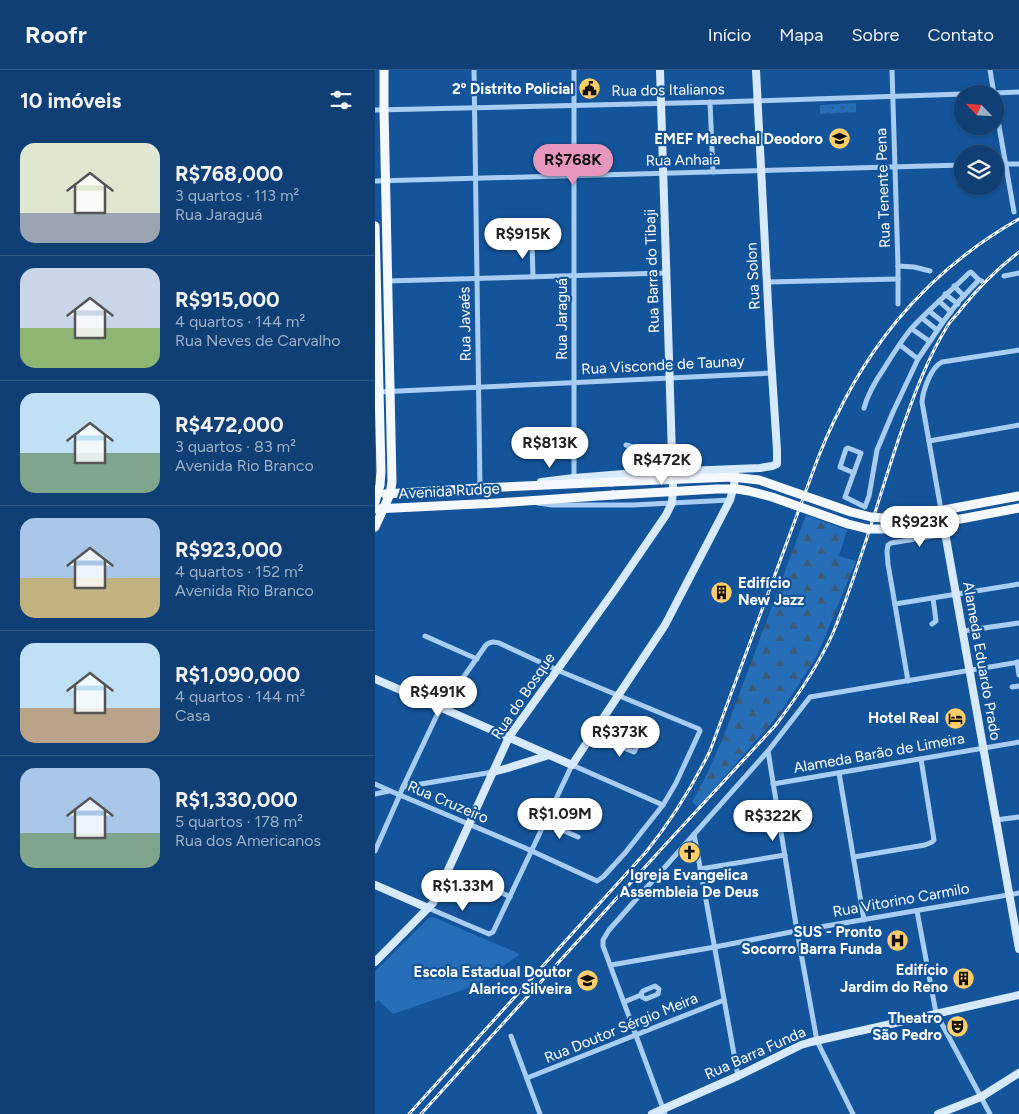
<!DOCTYPE html>
<html lang="pt">
<head>
<meta charset="utf-8">
<style>
	:root { --surface:#0f3f74; --page:#184679; --text:#f1f3f6; --muted:#9bafc5; --line:#2f5886; --accent:#e797bd }
	body { margin:0; font-family:Figtree,sans-serif; background:var(--page); color:var(--text); height:100vh; display:flex; flex-direction:column; font-size:19px; white-space:nowrap }
	* { box-sizing:border-box; margin:0 }
	p { font-size:16px; color:var(--muted) }
	.icon { flex:none; width:28px; height:28px; fill:none; stroke:currentColor; stroke-width:2; stroke-linecap:round; stroke-linejoin:round }
	.map { position:relative; flex:1; overflow:hidden }
	.sheet { display:flex; flex-direction:column; background:var(--surface); width:375px }
	.sheet>* { flex:none }
	.needle { width:32px; rotate:295deg }
	.buttons { position:absolute; left:579px; top:15px; display:grid; gap:10px }
	.buttons a { display:grid; place-items:center; width:50px; height:50px; border-radius:50%; background:var(--surface); box-shadow:0 1px 4px #0004,0 0 0 1px var(--line); font-size:25px }
	.price { position:absolute; translate:-50% -42px; padding:0 11px; border-radius:18px; background:#fff; color:#222; font-size:16px; line-height:32px; filter:drop-shadow(0 1px 2px #0008) }
	.price::after { content:''; position:absolute; left:50%; top:30px; width:15px; height:11px; margin-left:-8px; background:inherit; clip-path:polygon(0 0,100% 0,50% 100%) }
	.price.active { background:var(--accent); color:#111 }
	ul { padding:0; list-style:none }
	li { display:flex; align-items:center; gap:15px; height:125px; padding:0 20px }
	li+li { border-top:1px solid var(--line) }
	li span { display:grid; place-items:center; flex:none; width:140px; height:100px; border-radius:15px; color:#555 }
	li>.icon { margin-inline-start:auto }
	span .icon { width:60px; height:60px; fill:#fffc; stroke-width:1 }
	li b { font-size:21px }
	h2 { display:flex; justify-content:space-between; align-items:center; height:60px; padding:0 20px; font-size:21px }
	header { display:flex; align-items:center; gap:30px; box-sizing:border-box; height:70px; padding:0 25px; background:var(--surface); border-bottom:1px solid var(--line) }
	header strong { font-size:24px }
	nav { display:flex; gap:28px; margin-inline-start:auto; font-size:18px }
	main { display:flex; flex:1; min-height:0 }
	.map>svg:first-child { display:block }
	.green { fill:#266fb8 }
	.forest { fill:url(#forest-firs) }
	.garden { fill:url(#garden-dots) }
	.lines { fill:none; stroke-linecap:round; stroke-linejoin:round }
	.street { stroke:#a8cdf3; stroke-width:5 }
	.secondary { stroke:#d7e9fd; stroke-width:8 }
	.primary { stroke:#f4f9ff; stroke-width:9 }
	.rail-casing { stroke:#fff; stroke-width:3 }
	.rail { stroke:#14549a; stroke-width:1; stroke-dasharray:4; stroke-linecap:butt }
	.primary-bridge { stroke:#f4f9ff; stroke-width:9 }
	.labels { text-anchor:middle; stroke-width:4.5; stroke-linejoin:round; paint-order:stroke }
	.poi-label { font-size:15px; font-weight:bold; fill:#fff; stroke:#14549a; text-anchor:end }
	.street-label { font-size:15px; fill:#fff; stroke:#14549a }
</style>
</head>
<body>
<header>
<strong>Roofr</strong>
<nav><a>Início</a><a>Mapa</a><a>Sobre</a><a>Contato</a></nav>
</header>
<main>
<section class="sheet">
<h2>10 imóveis<svg class="icon" aria-label="filters" viewBox="0 0 24 24"><path d="M4 7h16M4 17h16"/><circle cx="9" cy="7" r="2"/><circle cx="15" cy="17" r="2"/></svg></h2>
<ul>
<li><span style="background:linear-gradient(#dfe7d0 70%,#9aa5b1 0)"><svg class="icon" aria-label="home" viewBox="0 0 24 24"><path d="M3 11l9-7 9 7M6 9v11h12V9"/></svg></span><div><b>R$768,000</b><p>3 quartos · 113 m²</p><p>Rua Jaraguá</p></div></li>
<li><span style="background:linear-gradient(#c9d6e8 60%,#8fb573 0)"><svg class="icon" aria-label="home" viewBox="0 0 24 24"><path d="M3 11l9-7 9 7M6 9v11h12V9"/></svg></span><div><b>R$915,000</b><p>4 quartos · 144 m²</p><p>Rua Neves de Carvalho</p></div></li>
<li><span style="background:linear-gradient(#bfe0f5 60%,#7fa58c 0)"><svg class="icon" aria-label="home" viewBox="0 0 24 24"><path d="M3 11l9-7 9 7M6 9v11h12V9"/></svg></span><div><b>R$472,000</b><p>3 quartos · 83 m²</p><p>Avenida Rio Branco</p></div></li>
<li><span style="background:linear-gradient(#a9c7e8 60%,#c2b280 0)"><svg class="icon" aria-label="home" viewBox="0 0 24 24"><path d="M3 11l9-7 9 7M6 9v11h12V9"/></svg></span><div><b>R$923,000</b><p>4 quartos · 152 m²</p><p>Avenida Rio Branco</p></div></li>
<li><span style="background:linear-gradient(#bfe0f5 65%,#b9a48a 0)"><svg class="icon" aria-label="home" viewBox="0 0 24 24"><path d="M3 11l9-7 9 7M6 9v11h12V9"/></svg></span><div><b>R$1,090,000</b><p>4 quartos · 144 m²</p><p>Casa</p></div></li>
<li><span style="background:linear-gradient(#a9c7e8 65%,#7fa58c 0)"><svg class="icon" aria-label="home" viewBox="0 0 24 24"><path d="M3 11l9-7 9 7M6 9v11h12V9"/></svg></span><div><b>R$1,330,000</b><p>5 quartos · 178 m²</p><p>Rua dos Americanos</p></div></li>
</ul>
</section>
<div class="map">
<svg width="644" height="1044" viewBox="0 0 644 1044">
	<defs>
		<pattern id="forest-firs" width="22" height="20" patternUnits="userSpaceOnUse" patternTransform="scale(1.25)"><rect width="22" height="20" fill="#266fb8"/><path d="M5 1l3.5 6h-7zM16 11l3.5 6h-7z" fill="#3d5a77"/></pattern>
		<pattern id="garden-dots" width="8" height="8" patternUnits="userSpaceOnUse" patternTransform="scale(1.25)"><rect width="8" height="8" fill="#266fb8"/><path d="M2 2h.1M6 6h.1" fill="none" stroke="#3d5a77" stroke-width="1.8" stroke-linecap="round"/></pattern>
	</defs>
	<rect width="100%" height="100%" fill="#14549a"/>
	<!-- green -->
	<polygon class="green" points="58,847 145,884 102,915 18,944 3,930 0,933 0,901 54,848"/>
	<!-- forest -->
	<polygon class="forest" points="431,445 472,460 464,486 481,491 442,586 405,643 323,737 317,732 333,702 348,668"/>
	<!-- garden -->
	<polygon class="garden" points="481,33 481,42 445,44 445,35"/>
	<g class="lines">
		<!-- street -->
		<g class="street">
			<polyline points="99,0 105,418"/>
			<polyline points="199,0 199,408"/>
			<polyline points="517,0 523,196 523,234"/>
			<polyline points="615,0 619,24"/>
			<polyline points="596,24 644,22"/>
			<polyline points="335,32 338,102"/>
			<polyline points="620,33 639,142"/>
			<polyline points="0,40 346,32 588,24"/>
			<polyline points="620,94 644,94"/>
			<polyline points="0,111 588,95"/>
			<polyline points="157,172 158,207"/>
			<polyline points="523,196 539,197 555,201"/>
			<polyline points="629,206 644,203"/>
			<polyline points="12,211 291,203"/>
			<polyline points="392,212 523,209"/>
			<polyline points="579,216 589,226"/>
			<polyline points="570,224 583,234"/>
			<polyline points="564,231 576,242"/>
			<polyline points="554,241 568,252"/>
			<polyline points="547,248 562,260"/>
			<polyline points="537,259 554,271"/>
			<polyline points="525,275 543,289"/>
			<polyline points="3,322 397,303"/>
			<path d="M489,338C493,323 501,310 510,297C518,284 526,271 536,259C554,239 575,222 594,203L596,202L604,210"/>
			<polyline points="554,371 644,355"/>
			<polyline points="251,375 258,377 260,379 261,403"/>
			<polyline points="479,403 465,397 471,379 473,378 486,383 470,427 490,437 494,426 502,380 518,342 543,289 568,252 584,231 604,210 607,211"/>
			<polyline points="163,433 177,435 258,435 355,430"/>
			<path d="M566,440L547,332C548,320 556,297 567,292L644,280"/>
			<polyline points="520,534 644,514"/>
			<polyline points="557,554 561,551 558,528"/>
			<polyline points="588,561 644,553"/>
			<polyline points="50,566 102,589"/>
			<polyline points="642,592 644,605"/>
			<polyline points="533,611 513,494 512,481 513,475 516,473 570,464"/>
			<polyline points="637,617 644,616"/>
			<polyline points="217,665 259,682 263,675"/>
			<polyline points="393,681 422,861 442,971 478,1044"/>
			<polyline points="464,703 489,850"/>
			<path d="M0,714C11,719 21,724 32,728L148,777L222,811L228,807L250,783L288,735L301,713L325,661L324,659L182,600L124,573C119,572 115,571 111,575L62,645L27,719L23,729L0,781"/>
			<polyline points="398,714 644,672"/>
			<polyline points="28,717 118,702"/>
			<polyline points="0,724 14,721"/>
			<polyline points="621,750 644,747"/>
			<polyline points="169,752 203,767"/>
			<polyline points="319,764 363,1006"/>
			<polyline points="479,787 550,775 557,772 559,770 546,689"/>
			<polyline points="325,799 410,785"/>
			<polyline points="114,816 135,827"/>
			<polyline points="53,838 114,864 118,862 197,695 288,735"/>
			<polyline points="542,841 561,943 615,1044"/>
			<polyline points="236,895 340,877 416,862 644,823"/>
			<polygon points="280,916 284,919 283,924 271,929 267,927 266,924 268,921"/>
			<polyline points="249,932 266,925"/>
			<polyline points="136,966 165,1044"/>
			<polyline points="152,1008 349,930"/>
			<polyline points="290,1044 228,876 228,870 234,860 393,681 435,627 644,592"/>
		</g>
		<!-- secondary -->
		<g class="secondary">
			<polyline points="166,412 199,408 261,403 385,398 397,396 402,394 402,380 395,273 381,0"/>
			<polyline points="566,440 644,879"/>
			<polyline points="0,609 197,695 290,555 355,430 359,416 360,403"/>
			<polyline points="118,702 133,698 174,685"/>
			<polyline points="0,815 53,838"/>
			<polyline points="0,892 58,833 134,667 239,521 291,445 297,433 298,417 285,0"/>
			<polyline points="277,1044 363,1006 426,975 436,972 644,925"/>
			<polyline points="563,1044 606,1027 644,1003"/>
		</g>
		<!-- primary -->
		<g class="primary">
			<polyline points="0,156 6,401 5,415 0,432"/>
			<polyline points="10,424 105,418 237,412"/>
			<polyline points="0,439 122,433 238,425"/>
			<polyline points="558,442 644,426"/>
			<polyline points="559,454 644,438"/>
			<polyline points="0,457 15,424 17,412 9,40 9,0"/>
		</g>
		<defs>
			<g id="rail">
				<path d="M34,1044L271,782C296,751 317,717 335,681L443,388C484,284 546,205 644,149"/>
				<path d="M46,1044L290,775L400,656C422,627 443,596 458,563C485,498 503,429 526,362C539,325 552,289 573,255C577,249 583,244 587,238C604,217 623,198 644,182"/>
			</g>
		</defs>
		<!-- rail casing -->
		<use href="#rail" class="rail-casing"/>
		<!-- rail -->
		<use href="#rail" class="rail"/>
		<!-- primary-bridge -->
		<g class="primary-bridge">
			<polyline points="237,412 357,407 384,410 476,442 496,447 508,448 558,442"/>
			<polyline points="238,425 342,419 362,419 374,421 397,427 473,454 493,459 531,459 559,454"/>
		</g>
	</g>
	<!-- icons -->
	<defs>
		<symbol id="civic-disc" viewBox="-11 -11 22 22"><circle r="9.5" fill="#ffcd6a" stroke="#14549a"/><path d="M-.6-6.5H3V-4.5H.6V-3L4-1V1h2V6H-6V1h2V-1L-.6-3ZM-1.2 2.5V6h2.4V2.5Z" fill="#111"/></symbol>
		<symbol id="school-disc" viewBox="-11 -11 22 22"><circle r="9.5" fill="#ffcd6a" stroke="#14549a"/><path d="M0-5L7-2L0 1L-7-2ZM-4 1L0 2.5L4 1V4Q0 6-4 4Z" fill="#111"/></symbol>
		<symbol id="building-disc" viewBox="-11 -11 22 22"><circle r="9.5" fill="#ffcd6a" stroke="#14549a"/><path d="M-4-6H4V6H1V3H-1V6H-4ZM-2.5-4.3h1.7v1.8h-1.7ZM.8-4.3h1.7v1.8H.8ZM-2.5-1h1.7V.8h-1.7ZM.8-1h1.7V.8H.8Z" fill="#111"/></symbol>
		<symbol id="hotel-disc" viewBox="-11 -11 22 22"><circle r="9.5" fill="#ffcd6a" stroke="#14549a"/><path d="M-6-4.5h1.5V1H6V5H4.5V3h-9V5H-6ZM-4 0a1.8 1.8 0 1 1 3.6 0ZM.5 0V-2.5h3Q6-2.5 6 0Z" fill="#111"/></symbol>
		<symbol id="church-disc" viewBox="-11 -11 22 22"><circle r="9.5" fill="#ffcd6a" stroke="#14549a"/><path d="M-1.2-6h2.4v3.5h3.3v2.4h-3.3V6h-2.4V-.1h-3.3v-2.4h3.3Z" fill="#111"/></symbol>
		<symbol id="hospital-disc" viewBox="-11 -11 22 22"><circle r="9.5" fill="#ffcd6a" stroke="#14549a"/><path d="M-5-5h3v3.5h4V-5h3V5h-3V1.5h-4V5h-3Z" fill="#111"/></symbol>
		<symbol id="theatre-disc" viewBox="-11 -11 22 22"><circle r="9.5" fill="#ffcd6a" stroke="#14549a"/><path d="M-5-5.5Q0-4 5-5.5V0Q5 5 0 6Q-5 5-5 0ZM-3.3-2.5H-1v1.5H-3.3ZM1-2.5H3.3v1.5H1ZM-2.8 1Q0 5.5 2.8 1Z" fill="#111"/></symbol>
	</defs>
	<g fill-rule="evenodd">
		<use href="#civic-disc" x="202" y="6" width="25" height="25"/>
		<use href="#school-disc" x="452" y="56" width="25" height="25"/>
		<use href="#building-disc" x="334" y="510" width="25" height="25"/>
		<use href="#hotel-disc" x="568" y="636" width="25" height="25"/>
		<use href="#church-disc" x="302" y="770" width="25" height="25"/>
		<use href="#hospital-disc" x="510" y="858" width="25" height="25"/>
		<use href="#building-disc" x="576" y="896" width="25" height="25"/>
		<use href="#school-disc" x="200" y="898" width="25" height="25"/>
		<use href="#theatre-disc" x="570" y="944" width="25" height="25"/>
	</g>
	<g class="labels">
		<!-- poi labels -->
		<g class="poi-label">
			<text x="199" y="24">2º Distrito Policial</text>
			<text x="448" y="74">EMEF Marechal Deodoro</text>
			<text x="363" y="518" text-anchor="start">Edifício<tspan x="363" dy="17">New Jazz</tspan></text>
			<text x="564" y="653">Hotel Real</text>
			<text x="314" y="810" text-anchor="middle">Igreja Evangelica<tspan x="314" dy="17">Assembleia De Deus</tspan></text>
			<text x="507" y="867">SUS - Pronto<tspan x="507" dy="17">Socorro Barra Funda</tspan></text>
			<text x="573" y="905">Edifício<tspan x="573" dy="17">Jardim do Reno</tspan></text>
			<text x="197" y="907">Escola Estadual Doutor<tspan x="197" dy="17">Alarico Silveira</tspan></text>
			<text x="567" y="953">Theatro<tspan x="567" dy="17">São Pedro</tspan></text>
		</g>
		<!-- street labels -->
		<g class="street-label">
			<text transform="translate(293 20) rotate(-1)" y="5">Rua dos Italianos</text>
			<text transform="translate(308 90) rotate(-1)" y="5">Rua Anhaia</text>
			<text transform="translate(508 118) rotate(-92)" y="5">Rua Tenente Pena</text>
			<text transform="translate(277 201) rotate(-92)" y="5">Rua Barra do Tibaji</text>
			<text transform="translate(378 206) rotate(-93)" y="5">Rua Solon</text>
			<text transform="translate(187 249) rotate(-90)" y="5">Rua Jaraguá</text>
			<text transform="translate(90 254) rotate(-91)" y="5">Rua Javaés</text>
			<text transform="translate(288 295) rotate(-3)" y="5">Rua Visconde de Taunay</text>
			<text transform="translate(74 421) rotate(-3)" y="5">Avenida Rudge</text>
			<text transform="translate(607 591) rotate(80)" y="5">Alameda Eduardo Prado</text>
			<text transform="translate(148 626) rotate(-56)" y="5">Rua do Bosque</text>
			<text transform="translate(504 683) rotate(-10)" y="5">Alameda Barão de Limeira</text>
			<text transform="translate(73 732) rotate(23)" y="5">Rua Cruzeiro</text>
			<text transform="translate(526 830) rotate(-10)" y="5">Rua Vitorino Carmilo</text>
			<text transform="translate(246 958) rotate(-22)" y="5">Rua Doutor Sérgio Meira</text>
			<text transform="translate(380 983) rotate(-24)" y="5">Rua Barra Funda</text>
		</g>
	</g>
</svg>
<div class="buttons">
<a><svg class="needle" viewBox="-14 -14 28 28"><path d="M0-13l5 13h-10z" fill="#e53935"/><path d="M0 13l5-13h-10z" fill="#9bafc5"/></svg></a>
<a><svg class="icon" aria-label="layers" viewBox="0 0 24 24"><path d="M12 4l9 5-9 5-9-5zM3 14l9 5 9-5"/></svg></a>
</div>
<b class="price active" style="left:198px;top:116px">R$768K</b>
<b class="price" style="left:148px;top:190px">R$915K</b>
<b class="price" style="left:175px;top:399px">R$813K</b>
<b class="price" style="left:287px;top:416px">R$472K</b>
<b class="price" style="left:545px;top:478px">R$923K</b>
<b class="price" style="left:63px;top:648px">R$491K</b>
<b class="price" style="left:245px;top:688px">R$373K</b>
<b class="price" style="left:185px;top:770px">R$1.09M</b>
<b class="price" style="left:398px;top:772px">R$322K</b>
<b class="price" style="left:88px;top:842px">R$1.33M</b>
</div>
</main>
</body>
</html>
